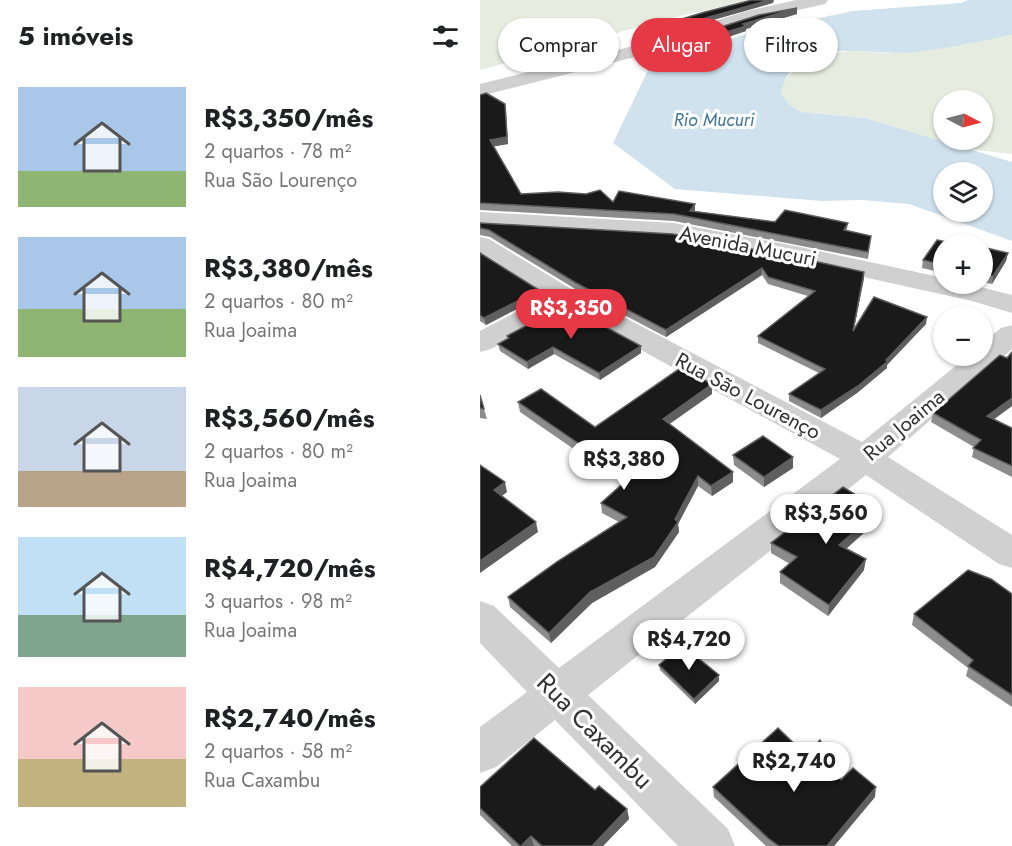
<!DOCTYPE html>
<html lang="pt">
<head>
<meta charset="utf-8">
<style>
	:root { --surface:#fff; --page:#f2f2f2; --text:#202124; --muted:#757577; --accent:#e63946 }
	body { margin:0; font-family:Jost,sans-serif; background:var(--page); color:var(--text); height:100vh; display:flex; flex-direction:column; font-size:22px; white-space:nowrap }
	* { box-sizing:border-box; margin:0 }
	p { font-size:20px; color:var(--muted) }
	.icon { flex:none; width:33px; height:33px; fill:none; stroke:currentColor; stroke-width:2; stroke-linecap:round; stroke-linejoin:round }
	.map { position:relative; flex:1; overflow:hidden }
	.sheet { display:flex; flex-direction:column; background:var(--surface); width:480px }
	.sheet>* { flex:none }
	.banner { position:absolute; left:18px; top:18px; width:423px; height:54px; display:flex; gap:12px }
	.needle { width:39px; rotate:96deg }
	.fabs { position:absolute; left:453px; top:90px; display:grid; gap:12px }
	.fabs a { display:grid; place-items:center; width:60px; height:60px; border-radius:50%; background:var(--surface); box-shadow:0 2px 4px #0004; font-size:30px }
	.price { position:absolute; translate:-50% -51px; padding:0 14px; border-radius:21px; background:#fff; color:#222; font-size:20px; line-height:39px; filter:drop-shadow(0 2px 3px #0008) }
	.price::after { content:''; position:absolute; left:50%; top:36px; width:18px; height:14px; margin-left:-9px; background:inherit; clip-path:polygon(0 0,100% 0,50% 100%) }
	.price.current { background:var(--accent); color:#fff }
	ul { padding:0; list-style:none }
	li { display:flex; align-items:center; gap:18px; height:150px; padding:0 18px }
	li span { display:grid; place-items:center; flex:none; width:168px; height:120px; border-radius:0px; color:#555 }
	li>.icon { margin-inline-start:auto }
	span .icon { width:72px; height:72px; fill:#fffc; stroke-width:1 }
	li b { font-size:26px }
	h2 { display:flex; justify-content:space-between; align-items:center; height:72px; padding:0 18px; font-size:26px }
	.tag { padding:0 21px; border-radius:27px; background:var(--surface); box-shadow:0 2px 4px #0004; font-size:21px; line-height:54px }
	.tag.current { background:var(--accent); color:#fff }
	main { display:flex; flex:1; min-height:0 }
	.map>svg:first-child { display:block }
	.green { fill:#e6ecdf; fill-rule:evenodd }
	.water { fill:#cfe2ee; fill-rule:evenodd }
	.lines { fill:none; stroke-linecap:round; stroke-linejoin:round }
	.minor { fill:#d0d0d0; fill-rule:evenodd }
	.wall { fill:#8c8c8c }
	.shaded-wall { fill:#5f5f5f }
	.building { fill:#1a1a1a; stroke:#5f5f5f; stroke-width:1.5 }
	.labels { text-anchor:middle; stroke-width:6; stroke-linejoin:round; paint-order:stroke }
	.far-water-label { font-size:18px; font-style:italic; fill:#3f7597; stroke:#fff }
	.street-label { font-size:21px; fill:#333; stroke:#fff }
	.near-street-label { font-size:26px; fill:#333; stroke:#fff }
</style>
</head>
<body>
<main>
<section class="sheet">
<h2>5 imóveis<svg class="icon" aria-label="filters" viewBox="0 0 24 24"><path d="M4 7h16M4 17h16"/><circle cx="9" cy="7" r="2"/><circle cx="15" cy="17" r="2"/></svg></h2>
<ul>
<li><span style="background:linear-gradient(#a9c7e8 70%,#8fb573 0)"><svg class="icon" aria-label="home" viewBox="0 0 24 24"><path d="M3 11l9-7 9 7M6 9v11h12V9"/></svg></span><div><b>R$3,350/mês</b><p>2 quartos · 78 m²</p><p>Rua São Lourenço</p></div></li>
<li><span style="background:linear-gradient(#a9c7e8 60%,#8fb573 0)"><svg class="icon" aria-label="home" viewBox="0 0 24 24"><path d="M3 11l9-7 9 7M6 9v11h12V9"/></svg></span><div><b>R$3,380/mês</b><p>2 quartos · 80 m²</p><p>Rua Joaima</p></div></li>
<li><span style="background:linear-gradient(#c9d6e8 70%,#b9a48a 0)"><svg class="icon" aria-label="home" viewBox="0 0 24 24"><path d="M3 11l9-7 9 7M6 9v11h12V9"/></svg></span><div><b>R$3,560/mês</b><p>2 quartos · 80 m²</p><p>Rua Joaima</p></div></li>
<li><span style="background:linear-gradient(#bfe0f5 65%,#7fa58c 0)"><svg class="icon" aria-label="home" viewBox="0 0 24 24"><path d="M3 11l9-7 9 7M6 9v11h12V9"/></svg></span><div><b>R$4,720/mês</b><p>3 quartos · 98 m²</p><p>Rua Joaima</p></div></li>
<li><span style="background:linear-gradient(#f6c9c9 60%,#c2b280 0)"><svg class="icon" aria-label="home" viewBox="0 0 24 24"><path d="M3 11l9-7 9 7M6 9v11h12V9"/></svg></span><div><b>R$2,740/mês</b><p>2 quartos · 58 m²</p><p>Rua Caxambu</p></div></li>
</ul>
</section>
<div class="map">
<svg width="532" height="846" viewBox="0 0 532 846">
	<rect width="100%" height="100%" fill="#fff"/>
	<!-- green -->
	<g class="green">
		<polygon points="0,0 269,0 191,18 0,70"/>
		<path d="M532,35V154L488,149L385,118L321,112L309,104L301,94L302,84L323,60L344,54L371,51L410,53L460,48ZM464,100H502V140H464Z"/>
	</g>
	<!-- water -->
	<path class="water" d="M488,0H532V35C500,41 469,48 437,52C403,56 352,43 322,60C311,67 303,81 301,94L309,104L321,112L385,118L532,162V241L429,204L382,200L342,201L195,189L133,143L170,66L272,32L373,11L481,3ZM464,172H502V212H464Z"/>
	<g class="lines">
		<!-- minor -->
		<g class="minor">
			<polygon points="316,0 348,0 345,4 278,19 167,54 0,96 0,84 153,46 267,11"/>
			<polygon points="0,212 194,223 320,247 464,278 464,284 489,284 532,295 532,313 492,301 320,263 194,239 0,228"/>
			<polygon points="0,237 9,239 96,292 382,442 488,356 502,356 502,343 521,328 532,325 532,349 408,457 532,535 532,568 519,564 386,475 108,695 248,829 255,846 198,846 75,720 16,767 0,773 0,727 47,692 0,643 0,601 14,606 79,668 360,459 86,309 11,349 0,352 0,331 65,297 0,256"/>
		</g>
	</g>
	<!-- wall -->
	<g class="wall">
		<polygon points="293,3 166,39 162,37 162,31"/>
		<polygon points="317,8 317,14 266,29 266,31 224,45 219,43 191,51 188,50 187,44"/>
		<polygon points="0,95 26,110 28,144 13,146 41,194 215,210 215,211 295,222 368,223 367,230 391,236 388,259 194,221 0,210"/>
		<polygon points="0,223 384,272 374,329 446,324 407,365 407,368 377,393 341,418 309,401 309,394 339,373 278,343 278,336 328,296 288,284 282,275 186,337 97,290 10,237 0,235"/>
		<polygon points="464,244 464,273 442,268 443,260"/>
		<polygon points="502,247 528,253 526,261 512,284 502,282"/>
		<polygon points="0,253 59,290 60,297 6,325 0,321"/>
		<polygon points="27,336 161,346 161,353 120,380 74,354 48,369 20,351 18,344 27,339"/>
		<polygon points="532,352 532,406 513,419 532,428 532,477 492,457 494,447 451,422 453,413 527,358"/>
		<polygon points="232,394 190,424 253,472 253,482 232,496 218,486 198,524 199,532 175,567 112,603 71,643 30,607 28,597 139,522 122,513 121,503 143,483 40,412 38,402 115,427"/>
		<polygon points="0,395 4,409 7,419 0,418"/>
		<polygon points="253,455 313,457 313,468 284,487 254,465"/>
		<polygon points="399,509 398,520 366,549 384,570 348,616 300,583 300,572 310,564 291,553 291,543"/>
		<polygon points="532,594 532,707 486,676 488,668 432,625 434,614"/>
		<polygon points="179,665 239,681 215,704 180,670"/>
		<polygon points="326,755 361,780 395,797 354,846 286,846 234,797 233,787"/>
		<polygon points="0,787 115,790 147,809 149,819 123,846 32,846 0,815"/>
	</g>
	<!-- shaded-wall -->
	<g class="shaded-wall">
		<polygon points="289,0 294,0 293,3 166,39 166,35"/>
		<polygon points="317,8 317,14 266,29 266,31 224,45 224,39 263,24"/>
		<polygon points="219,37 219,43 191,51 191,45"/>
		<polygon points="25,104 28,144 11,147 10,140"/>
		<polygon points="215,204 215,210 211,217 210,211"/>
		<polygon points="528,253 526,261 512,284 513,276"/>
		<polygon points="282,268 282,275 186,337 186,330"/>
		<polygon points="384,272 384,279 372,338 373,331"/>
		<polygon points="59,290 60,297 6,325 4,318"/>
		<polygon points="447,317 446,324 407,365 407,368 377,393 341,418 341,410 406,360"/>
		<polygon points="161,346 161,353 120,380 119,373"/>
		<polygon points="73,347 74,354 48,369 47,362"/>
		<polygon points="232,384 232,394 183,428 183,419"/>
		<polygon points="532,398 532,406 505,426 507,416"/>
		<polygon points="313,457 313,468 284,487 284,477"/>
		<polygon points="253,472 253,482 232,496 231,486"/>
		<polygon points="218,476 218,486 198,524 199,532 175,567 112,603 71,643 69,633 110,592 195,519"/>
		<polygon points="25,482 27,492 17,500 14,490"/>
		<polygon points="399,509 398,520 358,556 359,545"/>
		<polygon points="56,522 58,532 0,573 0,561"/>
		<polygon points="386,559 384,570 348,616 349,605"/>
		<polygon points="239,675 239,681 215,704 214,699"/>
		<polygon points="396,787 395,797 354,846 347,846"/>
		<polygon points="147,809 149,819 123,846 112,846"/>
		<polygon points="51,836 54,846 41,846"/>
	</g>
	<!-- building -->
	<g class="building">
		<polygon points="272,0 289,0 166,35 162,33 164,32 162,31 225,12"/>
		<polygon points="317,8 263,24 266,26 224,39 219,37 191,45 187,44 279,15"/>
		<polygon points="6,93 25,104 27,137 10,140 41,194 78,192 106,194 120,190 133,202 139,191 215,204 210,211 295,222 305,210 368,223 364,230 391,236 388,252 194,214 0,203 0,95"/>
		<polygon points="0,223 193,234 320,258 384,272 373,331 394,297 447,317 406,360 408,361 378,386 341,410 309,394 345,369 278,336 335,291 288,277 282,268 186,330 96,283 9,230 0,228"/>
		<polygon points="457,240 477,244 464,244 464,265 443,260"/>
		<polygon points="486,242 495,244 484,244"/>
		<polygon points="502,247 528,253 513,276 502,274"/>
		<polygon points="0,253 59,290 4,318 0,315"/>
		<polygon points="85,305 161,346 119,373 73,347 47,362 18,344 29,338 27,336"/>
		<polygon points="532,352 532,398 507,416 532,428 532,466 493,448 501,440 453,413 520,355 527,358"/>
		<polygon points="202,367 232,384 183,419 253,472 231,486 218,476 195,519 198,522 174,557 110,592 69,633 28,597 78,561 147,517 121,503 149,478 38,402 61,389 115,427"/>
		<polygon points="0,395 4,409 0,408"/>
		<polygon points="283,436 313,457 284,477 253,455"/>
		<polygon points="0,465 25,482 14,490 56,522 0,561"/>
		<polygon points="363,487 399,509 359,545 386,559 349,605 300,572 317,557 291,543"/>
		<polygon points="488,570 511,579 532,594 532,695 488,666 493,660 434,614"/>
		<polygon points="202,645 239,675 214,699 179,665"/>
		<polygon points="298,728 326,755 340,740 361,780 373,768 396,787 347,846 299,846 289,839 233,787"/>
		<polygon points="54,738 115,790 119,786 147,809 112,846 62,846 51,836 41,846 40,846 0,808 0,787"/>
	</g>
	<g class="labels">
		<!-- far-water labels -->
		<g class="far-water-label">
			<text x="234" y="126">Rio Mucuri</text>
		</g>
		<!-- street labels -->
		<g class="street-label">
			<text transform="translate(268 246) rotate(11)" y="7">Avenida Mucuri</text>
			<text transform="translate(268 396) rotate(28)" y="7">Rua São Lourenço</text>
			<text transform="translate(424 425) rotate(-40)" y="7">Rua Joaima</text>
		</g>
		<!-- near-street labels -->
		<g class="near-street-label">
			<text transform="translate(115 731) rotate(45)" y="9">Rua Caxambu</text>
		</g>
	</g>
</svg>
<div class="fabs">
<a><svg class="needle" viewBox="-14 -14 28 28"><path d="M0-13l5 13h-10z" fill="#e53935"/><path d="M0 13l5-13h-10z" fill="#757577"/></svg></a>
<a><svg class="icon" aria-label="layers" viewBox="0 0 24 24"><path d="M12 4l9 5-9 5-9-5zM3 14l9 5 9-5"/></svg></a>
<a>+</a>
<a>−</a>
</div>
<b class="price current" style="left:91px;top:340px">R$3,350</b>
<b class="price" style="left:144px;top:491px">R$3,380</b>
<b class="price" style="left:346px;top:545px">R$3,560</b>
<b class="price" style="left:209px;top:671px">R$4,720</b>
<b class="price" style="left:314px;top:793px">R$2,740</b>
<div class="banner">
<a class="tag">Comprar</a>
<a class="tag current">Alugar</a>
<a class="tag">Filtros</a>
</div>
</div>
</main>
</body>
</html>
